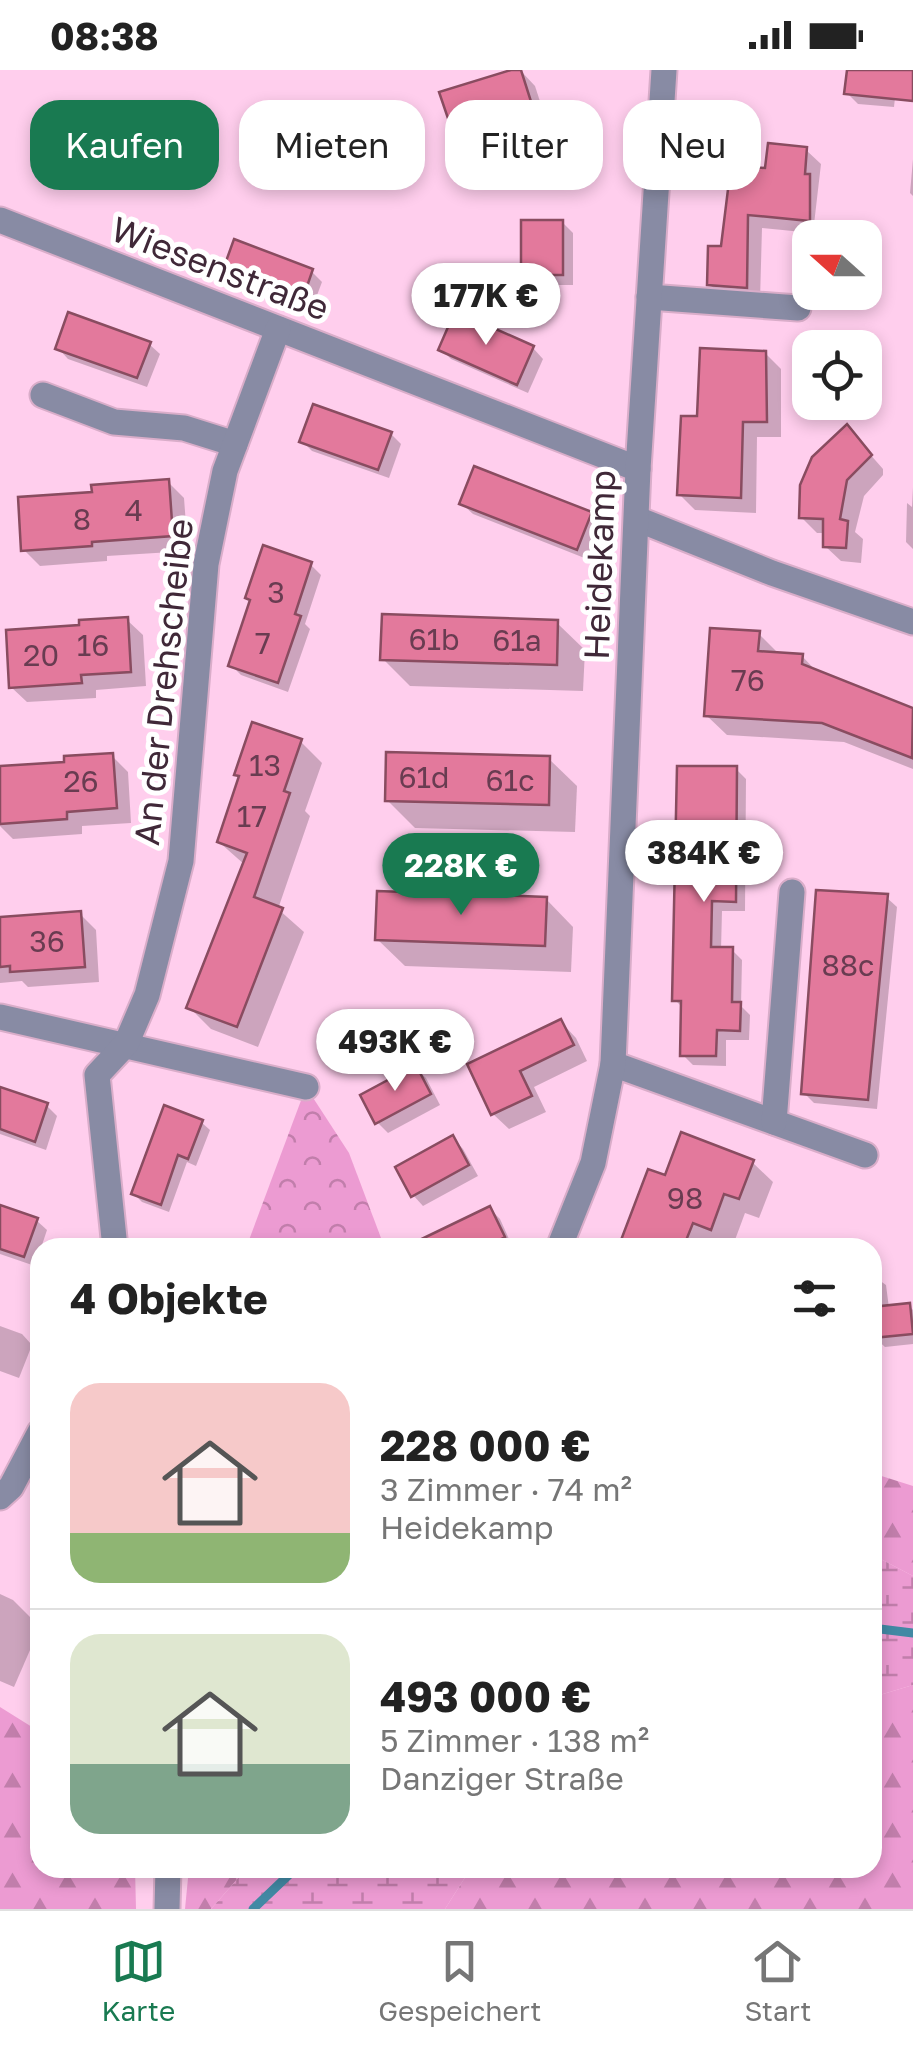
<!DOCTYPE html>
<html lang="de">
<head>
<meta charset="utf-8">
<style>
	:root { --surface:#fff; --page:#f6f6f6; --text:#222; --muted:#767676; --line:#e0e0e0; --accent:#197a51 }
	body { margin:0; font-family:"Golos Text",sans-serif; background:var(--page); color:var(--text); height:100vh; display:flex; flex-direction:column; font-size:38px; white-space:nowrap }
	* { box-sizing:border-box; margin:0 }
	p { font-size:32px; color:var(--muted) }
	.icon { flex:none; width:55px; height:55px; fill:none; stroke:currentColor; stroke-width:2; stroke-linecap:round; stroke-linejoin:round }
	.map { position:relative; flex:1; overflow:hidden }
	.sheet { position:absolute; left:30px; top:1168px; width:852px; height:640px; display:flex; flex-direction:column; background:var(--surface); border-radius:30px; box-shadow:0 5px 15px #0003 }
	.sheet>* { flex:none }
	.top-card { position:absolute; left:30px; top:30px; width:855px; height:90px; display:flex; gap:20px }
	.needle { width:65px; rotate:291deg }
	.buttons { position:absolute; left:792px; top:150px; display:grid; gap:20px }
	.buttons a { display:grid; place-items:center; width:90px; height:90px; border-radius:20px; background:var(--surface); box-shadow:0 5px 15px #0003; font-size:50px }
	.price { position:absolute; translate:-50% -85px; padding:0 22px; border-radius:35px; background:#fff; color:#222; font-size:32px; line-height:65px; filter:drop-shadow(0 2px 5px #0008) }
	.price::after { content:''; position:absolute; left:50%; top:60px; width:30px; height:22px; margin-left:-15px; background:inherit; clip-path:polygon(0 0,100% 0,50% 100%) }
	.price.selected { background:var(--accent); color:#fff }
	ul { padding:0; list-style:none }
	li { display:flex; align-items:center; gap:30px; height:250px; padding:0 40px }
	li+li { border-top:2px solid var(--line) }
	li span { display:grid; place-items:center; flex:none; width:280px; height:200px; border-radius:30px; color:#555 }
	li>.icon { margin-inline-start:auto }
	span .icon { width:120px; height:120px; fill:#fffc; stroke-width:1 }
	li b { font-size:42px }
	h2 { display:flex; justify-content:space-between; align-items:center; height:120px; padding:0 40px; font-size:42px }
	.tag { padding:0 35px; border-radius:30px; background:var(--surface); box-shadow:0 5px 15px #0003; font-size:35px; line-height:90px }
	.tag.selected { background:var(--accent); color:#fff }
	.status { display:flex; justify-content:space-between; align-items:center; height:70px; padding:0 50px; background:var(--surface); direction:ltr }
	.status svg { height:28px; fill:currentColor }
	.dock { display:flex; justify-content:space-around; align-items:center; height:140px; border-top:2px solid var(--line); background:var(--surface); font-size:28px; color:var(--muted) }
	.dock a { display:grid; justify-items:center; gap:5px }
	.dock .selected { color:var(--accent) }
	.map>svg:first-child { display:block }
	.forest { fill:url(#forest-firs) }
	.wetland { fill:url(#wetland-marsh) }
	.park { fill:url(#park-crowns) }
	.shadow { fill:#0003 }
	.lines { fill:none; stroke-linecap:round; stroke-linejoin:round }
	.stream { stroke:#4289a4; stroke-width:9 }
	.building { fill:#e3799c; stroke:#894c60; stroke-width:2.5 }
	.minor-casing { stroke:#d9adc9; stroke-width:29 }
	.minor { stroke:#888ba4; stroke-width:25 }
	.labels { text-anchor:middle; stroke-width:10; stroke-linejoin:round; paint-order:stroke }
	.number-label { font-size:30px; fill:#693c51 }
	.street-label { font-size:35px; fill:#402838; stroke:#fff }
</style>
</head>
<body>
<div class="status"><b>08:38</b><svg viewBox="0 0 49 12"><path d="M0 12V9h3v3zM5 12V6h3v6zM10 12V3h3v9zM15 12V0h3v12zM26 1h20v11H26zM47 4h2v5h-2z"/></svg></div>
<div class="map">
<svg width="913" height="1839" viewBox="0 0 913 1839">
	<defs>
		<pattern id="forest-firs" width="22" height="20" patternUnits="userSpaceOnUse" patternTransform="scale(2.5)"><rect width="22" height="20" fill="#ec9bd2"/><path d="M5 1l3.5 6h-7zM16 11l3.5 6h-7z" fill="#c17eab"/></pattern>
		<pattern id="wetland-marsh" width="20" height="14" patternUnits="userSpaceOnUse" patternTransform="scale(2.5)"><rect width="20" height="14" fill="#ec9bd2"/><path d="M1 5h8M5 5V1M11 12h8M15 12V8" fill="none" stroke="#c17eab"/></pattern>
		<pattern id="park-crowns" width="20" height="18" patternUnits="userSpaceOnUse" patternTransform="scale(2.5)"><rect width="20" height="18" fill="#ec9bd2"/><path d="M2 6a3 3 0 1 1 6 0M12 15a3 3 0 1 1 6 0" fill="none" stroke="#c17eab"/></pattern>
	</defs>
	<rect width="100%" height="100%" fill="#ffceed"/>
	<!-- forest -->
	<g class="forest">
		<polygon points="872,1403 913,1416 913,1506 873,1485"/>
		<polygon points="913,1615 913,1839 445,1839 471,1798 872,1798 873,1627"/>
		<polygon points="0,1637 40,1662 40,1798 135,1798 136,1839 0,1839"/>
		<polygon points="189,1798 247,1798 211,1839 185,1839"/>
	</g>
	<!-- wetland -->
	<g class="wetland">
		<polygon points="873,1485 913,1506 913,1615 873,1627"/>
		<polygon points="247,1798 471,1798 445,1839 211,1839"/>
	</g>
	<!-- park -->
	<polygon class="park" points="306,1017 349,1083 381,1168 377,1177 246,1178"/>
	<!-- shadow -->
	<g class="shadow">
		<polygon points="520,0 535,16 548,56 471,81 456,65"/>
		<polygon points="849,0 898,0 894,37 858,34 847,23"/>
		<polygon points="806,80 821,94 813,163 762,158 760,231 724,228 709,214 724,179 768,101"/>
		<polygon points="913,89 913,126 910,123"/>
		<polygon points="562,152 573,163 573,215 534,215 524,204"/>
		<polygon points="227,197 312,202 322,212 313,236 237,207"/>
		<polygon points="812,222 864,222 863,238 822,236"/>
		<polygon points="149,274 160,284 147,317 68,289 58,278"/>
		<polygon points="533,278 543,289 528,323 451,289 441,279"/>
		<polygon points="765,283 781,299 781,367 757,367 756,443 695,440 679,424 700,349"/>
		<polygon points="847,358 883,399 883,405 864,426 855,462 863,469 861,493 841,491 825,476 825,463 817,463 801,447"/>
		<polygon points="391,364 401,374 389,408 312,381 302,371"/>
		<polygon points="168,412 184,428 188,481 107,486 107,491 40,496 24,480 94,425"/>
		<polygon points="913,417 913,479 906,472 907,433 912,437"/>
		<polygon points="462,434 590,444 600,454 587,489 473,444"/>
		<polygon points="311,495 321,505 305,554 310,559 288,622 241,605 231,595"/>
		<polygon points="127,550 143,565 146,616 96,620 96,628 27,632 11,617 81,558"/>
		<polygon points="557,553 585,580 583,621 410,616 383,589"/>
		<polygon points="759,564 780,585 802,586 818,603 913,641 913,699 844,672 727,665 706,645"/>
		<polygon points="300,671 322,693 305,741 310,746 278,839 304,862 258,977 211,959 189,937 245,795 219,772 241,708 237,704"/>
		<polygon points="112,686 128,702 131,753 82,756 82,764 13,769 0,756 0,699 67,694"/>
		<polygon points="549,689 577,716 575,762 415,758 387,730"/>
		<polygon points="736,699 746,709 745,841 722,841 721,880 732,880 742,890 741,936 750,945 749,970 726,970 726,996 693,995 683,985 683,938 675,930"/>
		<polygon points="886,827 897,837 877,1039 814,1033 804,1023"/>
		<polygon points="546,829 573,857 571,902 405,896 377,869"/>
		<polygon points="80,844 96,860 99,912 28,917 22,911 0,913 0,846 10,849"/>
		<polygon points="561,952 576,968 587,991 534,1017 546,1042 509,1059 493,1044 470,995"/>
		<polygon points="415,998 426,1008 440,1035 388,1063 377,1052"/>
		<polygon points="0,1019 47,1036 57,1046 46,1080 0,1064"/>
		<polygon points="201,1052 210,1060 196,1096 187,1092 169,1142 142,1132 134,1124"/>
		<polygon points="453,1068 463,1079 478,1106 423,1136 413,1125"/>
		<polygon points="752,1092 773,1112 759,1148 745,1143 732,1178 713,1172 711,1178 621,1178 666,1108"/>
		<polygon points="0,1138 36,1150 47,1160 35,1196 0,1184"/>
		<polygon points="490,1139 500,1149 513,1178 446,1178"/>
		<polygon points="872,1205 886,1215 889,1238 909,1236 913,1240 913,1274 885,1277 872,1265"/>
		<polygon points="0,1256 22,1264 32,1275 19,1308 0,1301"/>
		<polygon points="0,1524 13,1530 40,1557 14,1617 0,1611"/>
	</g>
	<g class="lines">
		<!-- stream -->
		<g class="stream">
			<polyline points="872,1558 913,1563"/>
			<polyline points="253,1839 296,1798"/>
		</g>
	</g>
	<!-- building -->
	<g class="building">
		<polygon points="511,0 521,0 534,41 454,66 439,22"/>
		<polygon points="847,0 913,0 913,31 844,24"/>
		<polygon points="768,73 807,77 805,104 810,104 810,151 748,145 747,218 707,215 708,176 721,176 731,95 765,98"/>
		<rect x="521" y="150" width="42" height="55"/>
		<polygon points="234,169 313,199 303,228 224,197"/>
		<polygon points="455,241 534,276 517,315 438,280"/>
		<polygon points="68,242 151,272 137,308 55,279"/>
		<polygon points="700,278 766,281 767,352 743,352 741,428 677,425 681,346 697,346"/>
		<polygon points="313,334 392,362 378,400 299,372"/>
		<polygon points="847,354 872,385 847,410 840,449 848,451 846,478 823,477 823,449 799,448 800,415 812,387"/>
		<polygon points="474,396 592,442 577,480 459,434"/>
		<polygon points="169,409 173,466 92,472 92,476 21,481 18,427 92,422 91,415"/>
		<polygon points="263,475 312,492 295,544 301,546 278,613 228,596 250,530 245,528"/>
		<polygon points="382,544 558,550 557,595 380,590"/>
		<polygon points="128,547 131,602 81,605 82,613 9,618 6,560 79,555 79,550"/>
		<polygon points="710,558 760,561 758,581 803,584 802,594 913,638 912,688 822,653 704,646"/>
		<polygon points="252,652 302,669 284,721 290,723 254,827 283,838 237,957 186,938 247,783 217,772 239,706 234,705"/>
		<polygon points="386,682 550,686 549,735 385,731"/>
		<polygon points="113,683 117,738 67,742 67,749 0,754 0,696 64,692 64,686"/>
		<polygon points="677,696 737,696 736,832 712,831 711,877 733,877 732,932 741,932 740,961 717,960 716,986 680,986 681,931 672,931"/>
		<polygon points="816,820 888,824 868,1030 801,1024"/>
		<polygon points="377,821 547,827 545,876 375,870"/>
		<polygon points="81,841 85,897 10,902 10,896 0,897 0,847"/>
		<polygon points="561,949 574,975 520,1001 532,1026 491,1045 467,994"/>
		<polygon points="416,995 431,1024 375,1054 360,1025"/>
		<polygon points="0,1017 48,1033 35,1072 0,1059"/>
		<polygon points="164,1035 203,1050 188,1089 178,1085 161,1135 131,1124"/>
		<polygon points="681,1062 754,1090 739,1129 724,1124 711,1160 693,1153 683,1178 618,1178 648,1099 665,1105"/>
		<polygon points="453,1065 469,1095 411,1127 395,1097"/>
		<polygon points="0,1135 38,1148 24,1187 0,1179"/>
		<polygon points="490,1136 505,1167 483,1178 403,1178"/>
		<polygon points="910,1233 913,1264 872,1268 872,1237"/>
	</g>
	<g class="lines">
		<defs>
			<g id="minor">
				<polyline points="0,150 638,399"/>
				<polyline points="649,227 798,238"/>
				<polyline points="43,325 114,352 184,358 235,374"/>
				<polyline points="637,449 772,503 913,552"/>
				<polyline points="0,947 306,1017"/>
				<polyline points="613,994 865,1085"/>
				<polyline points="774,1052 792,822"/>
				<polyline points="115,1178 97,1005 126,974 147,925 181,791 206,494 225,401 278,259"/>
				<polyline points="559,1178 593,1093 613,994 638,399 664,0"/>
				<polyline points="0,1427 11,1417 40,1362"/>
				<polyline points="167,1839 168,1798"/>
			</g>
		</defs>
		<!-- minor casing -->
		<use href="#minor" class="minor-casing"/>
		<!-- minor -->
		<use href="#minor" class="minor"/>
	</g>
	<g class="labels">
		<!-- number labels -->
		<g class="number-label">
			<text x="134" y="451">4</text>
			<text x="82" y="460">8</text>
			<text x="276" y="533">3</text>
			<text x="434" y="580">61b</text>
			<text x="517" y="581">61a</text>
			<text x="263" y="584">7</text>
			<text x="93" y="586">16</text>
			<text x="41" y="596">20</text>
			<text x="748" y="621">76</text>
			<text x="265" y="706">13</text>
			<text x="424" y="718">61d</text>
			<text x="510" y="721">61c</text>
			<text x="81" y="722">26</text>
			<text x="252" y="757">17</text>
			<text x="47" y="882">36</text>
			<text x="848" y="906">88c</text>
			<text x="685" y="1139">98</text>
		</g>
		<!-- street labels -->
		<g class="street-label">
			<text transform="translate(220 199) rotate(21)" y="12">Wiesenstraße</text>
			<text transform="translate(600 495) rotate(-88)" y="12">Heidekamp</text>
			<text transform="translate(164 612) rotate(-84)" y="12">An der Drehscheibe</text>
		</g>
	</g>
</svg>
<div class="buttons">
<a><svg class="needle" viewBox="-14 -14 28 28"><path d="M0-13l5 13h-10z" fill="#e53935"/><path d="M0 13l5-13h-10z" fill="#767676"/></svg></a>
<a><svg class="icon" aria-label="locate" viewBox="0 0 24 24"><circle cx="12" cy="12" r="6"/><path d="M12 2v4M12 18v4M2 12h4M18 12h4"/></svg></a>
</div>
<b class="price" style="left:486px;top:278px">177K €</b>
<b class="price" style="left:704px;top:835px">384K €</b>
<b class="price selected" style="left:461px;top:848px">228K €</b>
<b class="price" style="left:395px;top:1024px">493K €</b>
<div class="top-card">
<a class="tag selected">Kaufen</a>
<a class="tag">Mieten</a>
<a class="tag">Filter</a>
<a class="tag">Neu</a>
</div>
<section class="sheet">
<h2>4 Objekte<svg class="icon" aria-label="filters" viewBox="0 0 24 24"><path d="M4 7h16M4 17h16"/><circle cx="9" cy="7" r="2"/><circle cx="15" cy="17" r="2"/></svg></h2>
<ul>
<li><span style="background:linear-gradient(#f6c9c9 75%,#8fb573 0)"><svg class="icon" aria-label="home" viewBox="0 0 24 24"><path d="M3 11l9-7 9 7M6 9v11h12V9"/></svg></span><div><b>228 000 €</b><p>3 Zimmer · 74 m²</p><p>Heidekamp</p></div></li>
<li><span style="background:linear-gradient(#dfe7d0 65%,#7fa58c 0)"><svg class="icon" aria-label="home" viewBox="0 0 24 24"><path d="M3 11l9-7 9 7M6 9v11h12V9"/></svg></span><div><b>493 000 €</b><p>5 Zimmer · 138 m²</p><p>Danziger Straße</p></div></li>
</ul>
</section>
</div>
<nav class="dock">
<a class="selected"><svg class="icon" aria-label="map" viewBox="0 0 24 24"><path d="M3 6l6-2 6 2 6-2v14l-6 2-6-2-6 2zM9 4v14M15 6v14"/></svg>Karte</a>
<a><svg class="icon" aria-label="saved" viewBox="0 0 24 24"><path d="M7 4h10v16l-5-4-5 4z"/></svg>Gespeichert</a>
<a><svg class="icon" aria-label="home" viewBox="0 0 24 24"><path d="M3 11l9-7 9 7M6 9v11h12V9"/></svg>Start</a>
</nav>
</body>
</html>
